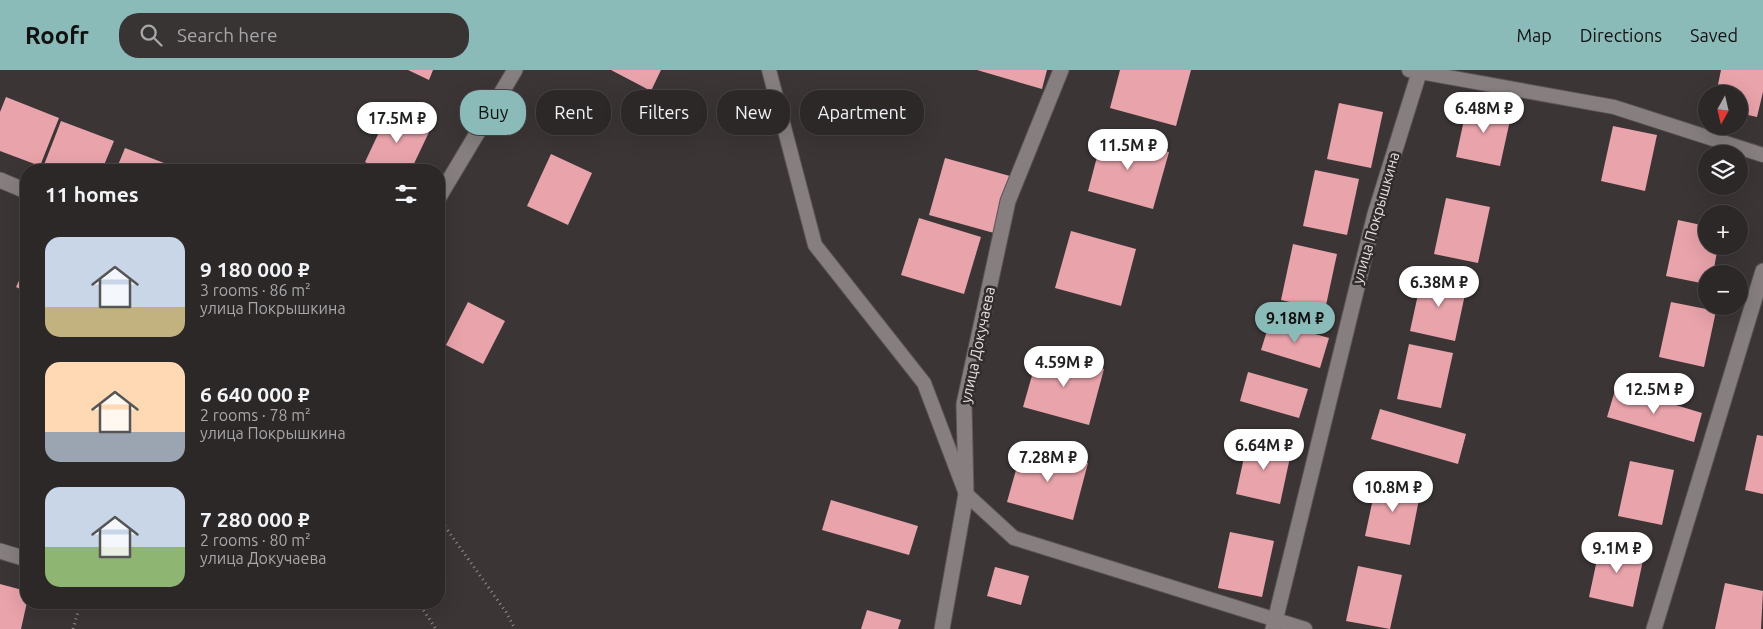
<!DOCTYPE html>
<html lang="en">
<head>
<meta charset="utf-8">
<style>
	:root { --surface:#2d2828; --page:#393434; --text:#f1f3f6; --muted:#a7a6a8; --line:#484445; --accent:#8bbbb9 }
	body { margin:0; font-family:Ubuntu,sans-serif; background:var(--page); color:var(--text); height:100vh; display:flex; flex-direction:column; font-size:19px; white-space:nowrap }
	* { box-sizing:border-box; margin:0 }
	p { font-size:16px; color:var(--muted) }
	.icon { flex:none; width:28px; height:28px; fill:none; stroke:currentColor; stroke-width:2; stroke-linecap:round; stroke-linejoin:round }
	.map { position:relative; flex:1; overflow:hidden }
	.drawer { position:absolute; left:20px; top:94px; width:425px; height:445px; display:flex; flex-direction:column; background:var(--surface); border-radius:20px; box-shadow:0 5px 20px #0002,0 0 0 1px var(--line) }
	.drawer>* { flex:none }
	.banner { position:absolute; left:460px; top:20px; width:475px; height:45px; display:flex; gap:10px }
	.needle { width:32px; rotate:188deg }
	.controls { position:absolute; left:1698px; top:15px; display:grid; gap:10px }
	.controls a { display:grid; place-items:center; width:50px; height:50px; border-radius:50%; background:var(--surface); box-shadow:0 5px 20px #0002,0 0 0 1px var(--line); font-size:25px }
	.price { position:absolute; translate:-50% -42px; padding:0 11px; border-radius:18px; background:#fff; color:#222; font-size:16px; line-height:32px; filter:drop-shadow(0 1px 2px #0008) }
	.price::after { content:''; position:absolute; left:50%; top:30px; width:15px; height:11px; margin-left:-8px; background:inherit; clip-path:polygon(0 0,100% 0,50% 100%) }
	.price.selected { background:var(--accent); color:#111 }
	ul { padding:0; list-style:none }
	li { display:flex; align-items:center; gap:15px; height:125px; padding:0 25px }
	li span { display:grid; place-items:center; flex:none; width:140px; height:100px; border-radius:15px; color:#555 }
	li>.icon { margin-inline-start:auto }
	span .icon { width:60px; height:60px; fill:#fffc; stroke-width:1 }
	li b { font-size:21px }
	h2 { display:flex; justify-content:space-between; align-items:center; height:60px; padding:0 25px; font-size:21px }
	.chip { padding:0 18px; border-radius:20px; background:var(--surface); box-shadow:0 5px 20px #0002,0 0 0 1px var(--line); font-size:18px; line-height:45px }
	.chip.selected { background:var(--accent); color:#111 }
	header { display:flex; align-items:center; gap:30px; box-sizing:border-box; height:70px; padding:0 25px; background:var(--accent); color:#111 }
	header strong { font-size:24px }
	nav { display:flex; gap:28px; margin-inline-start:auto; font-size:18px }
	.search { width:350px; height:45px; background:var(--page); display:flex; align-items:center; gap:12px; box-sizing:border-box; padding:0 18px; border-radius:20px; color:var(--muted); font-size:19px }
	.map>svg:first-child { display:block }
	.building { fill:#e9a3ab }
	.lines { fill:none; stroke-linecap:round; stroke-linejoin:round }
	.lane-casing { stroke:#595455; stroke-width:16 }
	.street-casing { stroke:#595455; stroke-width:17 }
	.path { stroke:#959090; stroke-width:3; stroke-dasharray:1 4; stroke-linecap:butt }
	.lane { stroke:#867e7f; stroke-width:14 }
	.street { stroke:#867e7f; stroke-width:15 }
	.labels { text-anchor:middle; stroke-width:5; stroke-linejoin:round; paint-order:stroke }
	.street-label { font-size:15px; fill:#e5e1e1; stroke:#322b2c }
</style>
</head>
<body>
<header>
<strong>Roofr</strong>
<div class="search"><svg class="icon" aria-label="search" viewBox="0 0 24 24"><circle cx="10" cy="10" r="6"/><path d="M15 15l6 6"/></svg>Search here</div>
<nav><a>Map</a><a>Directions</a><a>Saved</a></nav>
</header>
<div class="map">
<svg width="1763" height="559" viewBox="0 0 1763 559">
	<rect width="100%" height="100%" fill="#3c3536"/>
	<!-- building -->
	<g class="building">
		<polygon points="408,0 433,0 429,10"/>
		<polygon points="611,0 661,0 651,21"/>
		<polygon points="977,0 1047,0 1042,19"/>
		<polygon points="1120,0 1191,0 1176,56 1110,38"/>
		<polygon points="1721,0 1763,0 1763,22 1757,47 1739,43 1739,24 1716,24"/>
		<polygon points="6,27 59,48 40,96 0,81 0,42"/>
		<polygon points="1468,31 1512,41 1500,96 1456,87"/>
		<polygon points="1339,33 1383,42 1371,98 1327,89"/>
		<polygon points="389,41 430,60 411,100 382,100 365,92"/>
		<polygon points="61,51 114,71 102,100 42,100"/>
		<polygon points="1613,56 1657,65 1645,121 1601,111"/>
		<polygon points="1103,64 1169,82 1153,139 1088,121"/>
		<polygon points="125,78 177,98 177,100 116,100"/>
		<polygon points="551,84 592,103 568,155 527,136"/>
		<polygon points="945,88 1010,106 994,163 929,145"/>
		<polygon points="1315,100 1359,109 1347,165 1303,156"/>
		<polygon points="1446,128 1490,137 1478,193 1434,184"/>
		<polygon points="919,148 981,167 964,224 901,205"/>
		<polygon points="1678,150 1706,156 1706,176 1718,176 1713,204 1706,204 1706,214 1666,206"/>
		<polygon points="1071,161 1136,179 1121,236 1055,218"/>
		<polygon points="1293,174 1337,184 1325,240 1281,230"/>
		<polygon points="26,196 26,222 16,217"/>
		<polygon points="1422,206 1467,215 1455,271 1410,261"/>
		<polygon points="468,232 505,251 483,294 446,275"/>
		<polygon points="1671,232 1716,241 1704,297 1659,287"/>
		<polygon points="1270,251 1329,268 1320,298 1261,280"/>
		<polygon points="1409,274 1453,283 1441,338 1397,329"/>
		<polygon points="1039,281 1104,299 1089,355 1023,337"/>
		<polygon points="1248,302 1308,319 1299,348 1240,331"/>
		<polygon points="1616,317 1702,343 1694,372 1607,347"/>
		<polygon points="1380,339 1466,364 1458,394 1371,369"/>
		<polygon points="1757,365 1763,366 1763,424 1745,420"/>
		<polygon points="1248,369 1292,378 1280,434 1236,424"/>
		<polygon points="1023,375 1088,393 1073,450 1007,432"/>
		<polygon points="1630,391 1674,400 1662,455 1618,446"/>
		<polygon points="1377,410 1421,419 1410,475 1365,466"/>
		<polygon points="831,430 918,456 909,485 822,460"/>
		<polygon points="1230,462 1274,471 1262,527 1218,518"/>
		<polygon points="1601,471 1645,481 1633,537 1589,527"/>
		<polygon points="1358,496 1402,505 1390,559 1346,551"/>
		<polygon points="995,497 1029,506 1021,535 987,526"/>
		<polygon points="1725,513 1763,521 1761,559 1715,559"/>
		<polygon points="0,514 26,521 27,532 21,559 0,559"/>
		<polygon points="867,540 901,550 898,559 861,559"/>
	</g>
	<g class="lines">
		<defs>
			<g id="lane">
				<polyline points="769,0 815,175 924,313 966,424 1014,468 1305,559"/>
				<polyline points="1409,0 1614,37 1763,85"/>
			</g>
			<g id="street">
				<polyline points="0,110 26,121"/>
				<polyline points="439,127 515,0"/>
				<polyline points="0,481 26,489"/>
				<polyline points="942,559 966,424 964,334 1008,131 1061,0"/>
				<polyline points="1273,559 1375,144 1420,0"/>
				<polyline points="1654,559 1763,201"/>
			</g>
		</defs>
		<!-- lane casing -->
		<use href="#lane" class="lane-casing"/>
		<!-- street casing -->
		<use href="#street" class="street-casing"/>
		<!-- path -->
		<g class="path">
			<polyline points="439,448 506,542 515,559"/>
			<polyline points="418,532 436,559"/>
			<polyline points="73,559 81,532"/>
		</g>
		<!-- lane -->
		<use href="#lane" class="lane"/>
		<!-- street -->
		<use href="#street" class="street"/>
	</g>
	<g class="labels">
		<!-- street labels -->
		<g class="street-label">
			<text transform="translate(1376 148) rotate(-74)" y="5">улица Покрышкина</text>
			<text transform="translate(978 275) rotate(-78)" y="5">улица Докучаева</text>
		</g>
	</g>
</svg>
<div class="controls">
<a><svg class="needle" viewBox="-14 -14 28 28"><path d="M0-13l5 13h-10z" fill="#e53935"/><path d="M0 13l5-13h-10z" fill="#a7a6a8"/></svg></a>
<a><svg class="icon" aria-label="layers" viewBox="0 0 24 24"><path d="M12 4l9 5-9 5-9-5zM3 14l9 5 9-5"/></svg></a>
<a>+</a>
<a>−</a>
</div>
<b class="price" style="left:1484px;top:64px">6.48M ₽</b>
<b class="price" style="left:397px;top:74px">17.5M ₽</b>
<b class="price" style="left:1128px;top:101px">11.5M ₽</b>
<b class="price" style="left:1439px;top:238px">6.38M ₽</b>
<b class="price selected" style="left:1295px;top:274px">9.18M ₽</b>
<b class="price" style="left:1064px;top:318px">4.59M ₽</b>
<b class="price" style="left:1654px;top:345px">12.5M ₽</b>
<b class="price" style="left:1264px;top:401px">6.64M ₽</b>
<b class="price" style="left:1048px;top:413px">7.28M ₽</b>
<b class="price" style="left:1393px;top:443px">10.8M ₽</b>
<b class="price" style="left:1617px;top:504px">9.1M ₽</b>
<div class="banner">
<a class="chip selected">Buy</a>
<a class="chip">Rent</a>
<a class="chip">Filters</a>
<a class="chip">New</a>
<a class="chip">Apartment</a>
</div>
<section class="drawer">
<h2>11 homes<svg class="icon" aria-label="filters" viewBox="0 0 24 24"><path d="M4 7h16M4 17h16"/><circle cx="9" cy="7" r="2"/><circle cx="15" cy="17" r="2"/></svg></h2>
<ul>
<li><span style="background:linear-gradient(#c9d6e8 70%,#c2b280 0)"><svg class="icon" aria-label="home" viewBox="0 0 24 24"><path d="M3 11l9-7 9 7M6 9v11h12V9"/></svg></span><div><b>9 180 000 ₽</b><p>3 rooms · 86 m²</p><p>улица Покрышкина</p></div></li>
<li><span style="background:linear-gradient(#ffd9b3 70%,#9aa5b1 0)"><svg class="icon" aria-label="home" viewBox="0 0 24 24"><path d="M3 11l9-7 9 7M6 9v11h12V9"/></svg></span><div><b>6 640 000 ₽</b><p>2 rooms · 78 m²</p><p>улица Покрышкина</p></div></li>
<li><span style="background:linear-gradient(#c9d6e8 60%,#8fb573 0)"><svg class="icon" aria-label="home" viewBox="0 0 24 24"><path d="M3 11l9-7 9 7M6 9v11h12V9"/></svg></span><div><b>7 280 000 ₽</b><p>2 rooms · 80 m²</p><p>улица Докучаева</p></div></li>
</ul>
</section>
</div>
</body>
</html>
